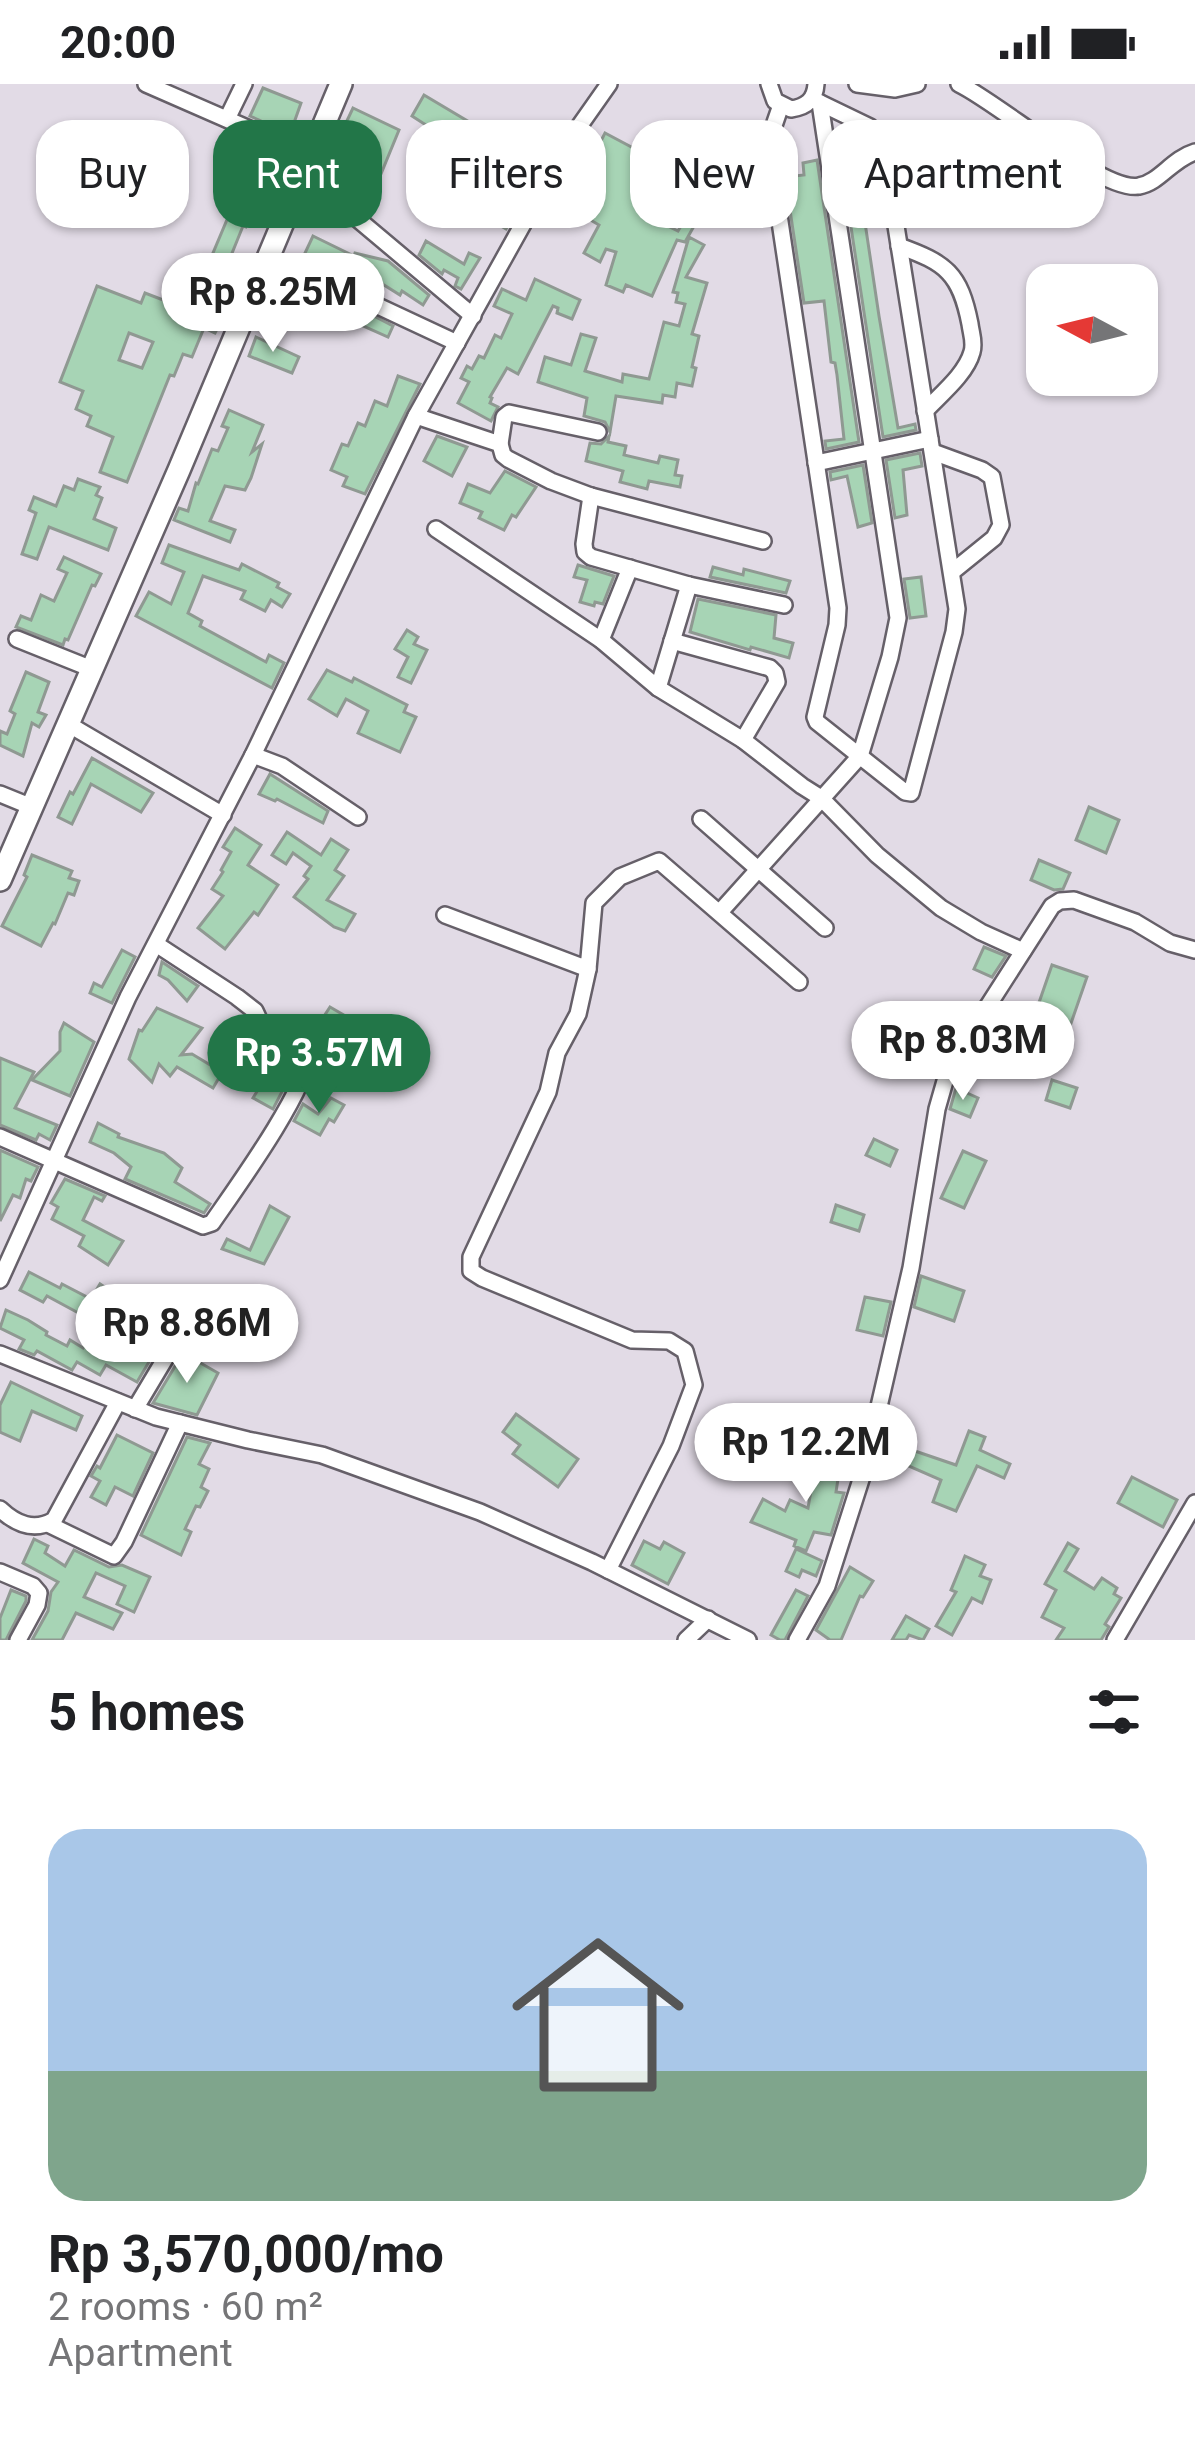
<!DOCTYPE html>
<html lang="en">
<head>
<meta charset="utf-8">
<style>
	:root { --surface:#fff; --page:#f6f6f6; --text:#202124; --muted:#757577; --accent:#227648 }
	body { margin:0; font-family:Roboto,sans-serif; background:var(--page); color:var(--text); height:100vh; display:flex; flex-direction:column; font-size:45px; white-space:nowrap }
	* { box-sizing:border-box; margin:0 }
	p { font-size:39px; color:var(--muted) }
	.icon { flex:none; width:66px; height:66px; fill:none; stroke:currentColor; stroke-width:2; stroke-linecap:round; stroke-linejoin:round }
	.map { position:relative; height:1556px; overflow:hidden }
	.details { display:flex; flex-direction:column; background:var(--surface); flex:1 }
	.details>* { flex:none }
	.top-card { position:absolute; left:36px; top:36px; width:1125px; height:108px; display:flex; gap:24px }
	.needle { width:78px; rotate:277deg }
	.buttons { position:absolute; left:1026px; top:180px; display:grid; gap:24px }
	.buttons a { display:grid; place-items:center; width:132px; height:132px; border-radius:24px; background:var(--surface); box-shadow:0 3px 9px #0004; font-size:60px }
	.price { position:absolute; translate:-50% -102px; padding:0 27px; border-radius:42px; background:#fff; color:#222; font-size:39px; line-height:78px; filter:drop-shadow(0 3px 6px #0008) }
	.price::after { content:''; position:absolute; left:50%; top:72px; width:36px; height:27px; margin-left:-18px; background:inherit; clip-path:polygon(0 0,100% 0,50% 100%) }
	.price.current { background:var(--accent); color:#fff }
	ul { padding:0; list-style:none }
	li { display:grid; align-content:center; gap:24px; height:636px; padding:0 48px }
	li span { display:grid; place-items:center; height:372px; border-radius:36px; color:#555 }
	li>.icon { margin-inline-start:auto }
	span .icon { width:216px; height:216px; fill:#fffc; stroke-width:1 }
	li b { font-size:51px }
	h2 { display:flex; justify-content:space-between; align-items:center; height:144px; padding:0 48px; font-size:51px }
	.chip { padding:0 42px; border-radius:36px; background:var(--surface); box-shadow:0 3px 9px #0004; font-size:42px; line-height:108px }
	.chip.current { background:var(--accent); color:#fff }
	.status { display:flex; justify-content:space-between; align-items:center; height:84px; padding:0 60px; background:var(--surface); direction:ltr }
	.status svg { height:33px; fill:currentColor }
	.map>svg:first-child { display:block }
	.building { fill:#a7d4b5; stroke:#8f9992; stroke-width:3; fill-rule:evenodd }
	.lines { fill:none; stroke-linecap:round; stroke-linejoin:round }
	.minor-casing { stroke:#666069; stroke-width:20 }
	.major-casing { stroke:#666069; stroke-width:26 }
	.minor { stroke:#fff; stroke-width:15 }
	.major { stroke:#fff; stroke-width:21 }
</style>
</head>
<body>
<div class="status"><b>20:00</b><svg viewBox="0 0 49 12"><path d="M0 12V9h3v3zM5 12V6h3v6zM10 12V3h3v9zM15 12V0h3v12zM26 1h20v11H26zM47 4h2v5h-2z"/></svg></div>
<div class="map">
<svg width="1195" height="1556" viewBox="0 0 1195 1556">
	<rect width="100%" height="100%" fill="#e2dbe6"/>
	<!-- building -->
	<g class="building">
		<polygon points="263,4 301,19 290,50 250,32"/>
		<polygon points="424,11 535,77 520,102 528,106 506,145 460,118 466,108 483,117 494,99 475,86 483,74 444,51 432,75 417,67 429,43 412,32"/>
		<polygon points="353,24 399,46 376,102 362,96 353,116 331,97 335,88 345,92 362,54 343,45"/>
		<polygon points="675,48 704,65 694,82 704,88 689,118 668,106 654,135 678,147 688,130 698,135 685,158 677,156 652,212 626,201 623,208 606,201 616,168 606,165 600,178 584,169 599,141 562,119 584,78 589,80 605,49 654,75 661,63 665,65"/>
		<path d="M258,62L277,70L246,143L243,142L207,231L221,237L215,249L204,244L192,273L183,270L174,292L170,291L127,398L100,388L113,353L87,342L91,332L76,325L83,307L60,298L97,202L141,219L145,209L189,226ZM129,249L153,258L142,284L119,276Z"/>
		<polygon points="872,68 882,130 864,132 879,232 898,344 915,340 916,346 883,353 840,71"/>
		<polygon points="817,76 859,358 826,365 825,357 844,355 837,291 835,279 831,278 824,217 804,219 785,93 804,91 803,79"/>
		<polygon points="313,152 354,172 355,169 388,177 429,211 423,221 402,207 400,211 376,196 372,206 365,204 357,207 354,212 355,222 393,242 388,253 354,238 352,241 335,235 355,210 316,195 311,207 280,193 286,179 298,184"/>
		<polygon points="689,153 704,161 686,193 707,199 692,250 699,252 692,283 696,284 692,302 677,299 675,313 663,311 662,319 616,312 610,348 605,338 584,332 587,314 538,298 545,273 571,281 581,250 596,254 585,287 622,298 623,290 649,295 664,238 679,242 685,220 676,218 678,209 673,208"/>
		<polygon points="426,157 464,180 469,169 480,174 461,205 455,202 458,194 444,186 442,190 419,171"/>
		<polygon points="535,195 580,216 572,235 557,229 558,224 553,222 518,290 507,284 490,313 492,314 490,319 498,323 491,337 458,319 469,298 461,294 467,282 472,285 479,272 484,274 495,251 501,254 512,230 494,222 502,205 526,216"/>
		<polygon points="256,253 299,273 292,289 249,272"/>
		<polygon points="398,292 420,300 365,410 343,402 347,393 331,386 342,360 348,362 358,339 365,342 375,317 387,322"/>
		<polygon points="229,326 263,341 252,368 262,360 251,394 245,406 225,402 210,437 235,446 230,458 174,436 179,424 188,427 196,399 198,400 212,365 218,367 228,344 222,342"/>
		<polygon points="437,352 467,363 452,392 424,377"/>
		<polygon points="609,352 608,358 626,362 624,371 658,379 660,372 678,376 675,391 682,392 680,403 649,397 647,405 620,398 623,387 586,377 590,359 601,360"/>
		<polygon points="920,369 922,382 903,386 907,431 895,434 886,376"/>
		<polygon points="863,381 872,439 858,443 847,392 831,396 830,388"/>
		<polygon points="505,387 536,403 516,433 512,431 504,446 479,434 482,428 460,419 468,400 490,409"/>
		<polygon points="78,395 100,403 96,411 102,414 94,435 116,444 108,466 49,443 37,475 22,470 36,429 29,426 34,413 56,422 64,402 74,406"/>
		<polygon points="169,461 239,486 242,480 279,499 277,503 290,510 282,523 271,516 265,527 241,515 245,507 203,492 188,529 202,537 200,542 266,578 269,571 284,579 272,604 136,532 149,508 171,520 184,488 162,479"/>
		<polygon points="64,473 101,490 95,502 92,501 68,556 65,555 63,561 16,543 21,532 31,536 41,511 54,517 67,489 58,485"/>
		<polygon points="578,481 614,492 603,520 595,518 594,522 580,518 587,496 574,493"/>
		<polygon points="713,483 743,491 744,485 790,497 786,509 710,493"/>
		<polygon points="921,493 926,532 910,534 904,495"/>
		<polygon points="698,515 776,531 774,554 793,559 789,574 751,563 750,566 690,548"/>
		<polygon points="407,546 418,553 414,560 427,566 411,599 398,593 408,573 395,565"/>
		<polygon points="327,586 352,598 354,594 407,621 404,628 416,633 400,668 358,649 368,627 346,615 337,632 309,615"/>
		<polygon points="26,588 49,598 38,628 46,631 39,643 32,639 23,672 0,661 0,647 7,650 15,630 10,627"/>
		<polygon points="92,674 153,709 141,728 91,700 72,740 58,733 70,708 73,710"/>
		<polygon points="270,690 328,727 323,739 277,715 275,717 259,710"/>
		<polygon points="1089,723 1119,736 1106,769 1076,756"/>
		<polygon points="235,744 261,761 248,781 278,801 258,831 254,828 225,865 198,844 223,812 212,805 223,788 221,786 231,768 223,763"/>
		<polygon points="287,748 321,771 331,755 348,766 335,786 344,792 327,816 355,830 345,847 334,843 294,813 308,795 304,792 311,782 293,769 286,780 272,771"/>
		<polygon points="32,771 72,787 69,794 79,797 74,811 68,809 55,840 53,839 41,862 2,842 27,793 24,791"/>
		<polygon points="1039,776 1070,789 1063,805 1054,806 1031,796"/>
		<polygon points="984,863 1006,872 992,893 974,885"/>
		<polygon points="122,866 135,873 112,919 90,909 94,899 102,903"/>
		<polygon points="162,878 198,902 187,917 168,896 159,891"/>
		<polygon points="1052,881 1087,893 1069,945 1034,933"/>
		<polygon points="330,923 349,934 337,957 315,946"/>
		<polygon points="157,924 202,944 181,971 192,970 212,982 227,963 239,966 228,990 223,987 213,1004 177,983 170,992 159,980 152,998 129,975 139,946 142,947"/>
		<polygon points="64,939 94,958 70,1012 32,996 60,967 60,948"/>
		<polygon points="283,966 295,974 285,1002 273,1025 253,1014 273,981 277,982"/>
		<polygon points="0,974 34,988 15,1024 57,1041 50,1056 39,1050 36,1056 0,1041"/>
		<polygon points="1052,996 1077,1004 1070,1024 1046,1016"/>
		<polygon points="956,1004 978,1014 970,1033 950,1025"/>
		<polygon points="331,1014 344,1021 334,1038 329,1035 320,1051 294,1037 303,1020 318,1030"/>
		<polygon points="98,1039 119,1050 118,1053 164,1069 182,1084 175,1098 210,1120 204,1129 125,1095 131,1083 114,1069 90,1058"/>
		<polygon points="874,1055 897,1066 890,1082 866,1071"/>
		<polygon points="0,1066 38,1083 31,1097 26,1095 20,1114 13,1111 0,1137"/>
		<polygon points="963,1067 986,1077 964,1124 941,1114"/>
		<polygon points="65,1095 105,1112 102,1117 94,1113 83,1136 123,1157 108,1181 79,1162 84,1152 52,1135 58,1123 51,1119"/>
		<polygon points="836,1121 864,1131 859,1147 831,1138"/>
		<polygon points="270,1122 289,1133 264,1180 222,1165 227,1155 250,1166"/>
		<polygon points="29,1188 60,1204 62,1200 91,1215 100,1200 164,1244 158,1254 162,1256 137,1298 106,1281 100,1291 77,1278 72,1286 37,1267 34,1271 19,1265 24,1256 0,1244 6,1226 28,1236 47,1248 46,1251 67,1262 70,1256 83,1264 92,1248 100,1252 114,1228 90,1219 84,1232 47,1212 43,1218 20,1206"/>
		<polygon points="921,1192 964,1207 954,1237 914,1223"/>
		<polygon points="865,1213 891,1218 883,1252 857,1246"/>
		<polygon points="183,1269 218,1289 197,1331 153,1319"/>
		<polygon points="11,1298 82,1332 76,1346 32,1327 20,1357 0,1348 0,1321"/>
		<polygon points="516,1330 578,1375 558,1403 513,1370 520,1361 503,1348"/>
		<polygon points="969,1347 985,1353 980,1366 1010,1380 1004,1394 977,1382 956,1427 933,1418 941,1396 904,1380 909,1365 956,1381"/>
		<polygon points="117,1351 153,1369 133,1412 115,1403 106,1421 91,1413 100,1397 91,1392 97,1382 100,1384"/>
		<polygon points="187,1353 210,1359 199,1380 209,1385 201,1403 208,1407 200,1423 196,1422 185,1445 191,1448 181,1471 141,1451"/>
		<polygon points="796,1371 815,1378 840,1382 836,1408 844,1409 831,1451 814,1448 806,1467 794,1462 796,1456 751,1438 763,1415 785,1427 790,1416 808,1424 812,1401 788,1392"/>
		<polygon points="1132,1393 1177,1416 1163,1443 1118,1419"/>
		<polygon points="34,1455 48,1462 45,1469 65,1482 74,1466 109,1483 122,1481 150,1493 134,1528 117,1520 125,1502 96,1489 84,1513 122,1529 113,1545 76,1529 62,1556 32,1556 48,1527 51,1508 58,1498 23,1479"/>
		<polygon points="644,1457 660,1465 664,1458 684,1469 668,1500 632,1481"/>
		<polygon points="1068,1459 1078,1465 1065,1487 1094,1505 1102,1494 1117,1504 1114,1510 1121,1514 1105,1540 1109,1543 1101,1556 1056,1556 1064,1544 1042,1533 1056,1506 1045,1500"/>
		<polygon points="796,1465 822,1477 816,1492 802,1486 799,1493 786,1487"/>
		<polygon points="965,1472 985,1481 980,1492 991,1496 982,1519 972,1514 952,1551 936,1542 956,1508 951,1506"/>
		<polygon points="850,1483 873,1497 863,1513 860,1512 841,1556 830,1556 816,1546"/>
		<polygon points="11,1506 26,1512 26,1517 6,1556 0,1556 0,1534"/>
		<polygon points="796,1506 808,1512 785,1556 780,1556 771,1551"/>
		<polygon points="906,1532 929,1545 923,1556 909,1551 906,1556 892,1556"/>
	</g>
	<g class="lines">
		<defs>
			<g id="minor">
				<polyline points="146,0 311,72"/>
				<path d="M769,0L775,17L791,25C806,23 815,16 816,0"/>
				<polyline points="857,0 895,5 917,0"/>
				<path d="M959,0C999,19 1103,109 1139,102C1159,99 1172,75 1195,68"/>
				<polyline points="781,21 770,53 770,71 838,524 837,541 815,633 817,638 905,708 911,709 954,548 957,525 882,54 870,43 812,15"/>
				<polyline points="227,35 244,0"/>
				<polyline points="304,90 473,232"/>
				<path d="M899,162C946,179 960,189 970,240C971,249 975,258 972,268C966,290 941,310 925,327"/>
				<polyline points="365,216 457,259"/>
				<polyline points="416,332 500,360 503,371 508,375 551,397 591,412 763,457"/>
				<polyline points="500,360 504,333 509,329 598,348"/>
				<polyline points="933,368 982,386 992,393 1001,441 994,454 952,488"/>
				<polyline points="816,379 930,355"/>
				<polyline points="591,412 584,460 585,468 591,473 689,501 784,521"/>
				<polyline points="436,445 601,556 658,604 743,656 802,702 821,714 877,771 941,824 981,848 1023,867"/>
				<polyline points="17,555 92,585"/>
				<polyline points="601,556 630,484"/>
				<polyline points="672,557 770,584 775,589 777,598 743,656"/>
				<polyline points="658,604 689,501"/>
				<polyline points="68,640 223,731"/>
				<polyline points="253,671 282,682 358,733"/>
				<polyline points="0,710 32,723"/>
				<polyline points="701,735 825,844"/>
				<polyline points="720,828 860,672 890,573 898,534 820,19"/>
				<polyline points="445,831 588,885 594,819 620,793 659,777 799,898"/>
				<polyline points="588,885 578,930 557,969 548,1008 471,1173 471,1187 482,1194 632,1256 669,1257 685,1267 694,1301 671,1362 608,1486"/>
				<path d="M0,1053L203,1142L212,1139C234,1107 308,1005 308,971L301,962L262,942L255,927L237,913L156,860"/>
				<polyline points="0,1196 128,913 253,671 416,332 571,54 609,0"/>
				<polyline points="0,1270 156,1333 248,1356 322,1371 480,1428 592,1478 748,1556"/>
				<polyline points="135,1325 181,1248"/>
				<path d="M0,1425C16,1440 34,1448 54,1436L118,1318"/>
				<polyline points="48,1440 114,1472 124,1458 180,1339"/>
				<polyline points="0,1488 33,1502 39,1509 37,1521 18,1556"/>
				<polyline points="686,1556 708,1535"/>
				<polyline points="797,1556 827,1502 865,1383 911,1184 937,1025 945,997 961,964 1052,822 1060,817 1074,816 1135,838 1170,859 1195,866"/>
				<polyline points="1115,1556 1195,1419"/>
			</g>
			<polyline id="major" points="0,796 179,386 341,0"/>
		</defs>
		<!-- minor casing -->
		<use href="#minor" class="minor-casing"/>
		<!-- major casing -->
		<use href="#major" class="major-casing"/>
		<!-- minor -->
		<use href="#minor" class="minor"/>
		<!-- major -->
		<use href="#major" class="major"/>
	</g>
</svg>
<div class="buttons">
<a><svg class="needle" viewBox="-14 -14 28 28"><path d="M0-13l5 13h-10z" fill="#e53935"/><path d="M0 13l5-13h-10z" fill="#757577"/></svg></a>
</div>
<b class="price" style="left:273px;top:271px">Rp 8.25M</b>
<b class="price" style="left:963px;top:1019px">Rp 8.03M</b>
<b class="price current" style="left:319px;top:1032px">Rp 3.57M</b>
<b class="price" style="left:187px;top:1302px">Rp 8.86M</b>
<b class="price" style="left:806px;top:1421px">Rp 12.2M</b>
<div class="top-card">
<a class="chip">Buy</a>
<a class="chip current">Rent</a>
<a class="chip">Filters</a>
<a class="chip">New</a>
<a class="chip">Apartment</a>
</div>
</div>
<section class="details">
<h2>5 homes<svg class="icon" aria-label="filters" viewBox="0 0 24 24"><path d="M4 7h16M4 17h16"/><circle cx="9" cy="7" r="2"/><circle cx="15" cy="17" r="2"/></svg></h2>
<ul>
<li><span style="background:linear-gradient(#a9c7e8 65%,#7fa58c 0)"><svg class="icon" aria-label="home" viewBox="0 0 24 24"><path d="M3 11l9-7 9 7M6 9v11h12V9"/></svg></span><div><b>Rp 3,570,000/mo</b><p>2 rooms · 60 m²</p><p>Apartment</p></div></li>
</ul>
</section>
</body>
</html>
